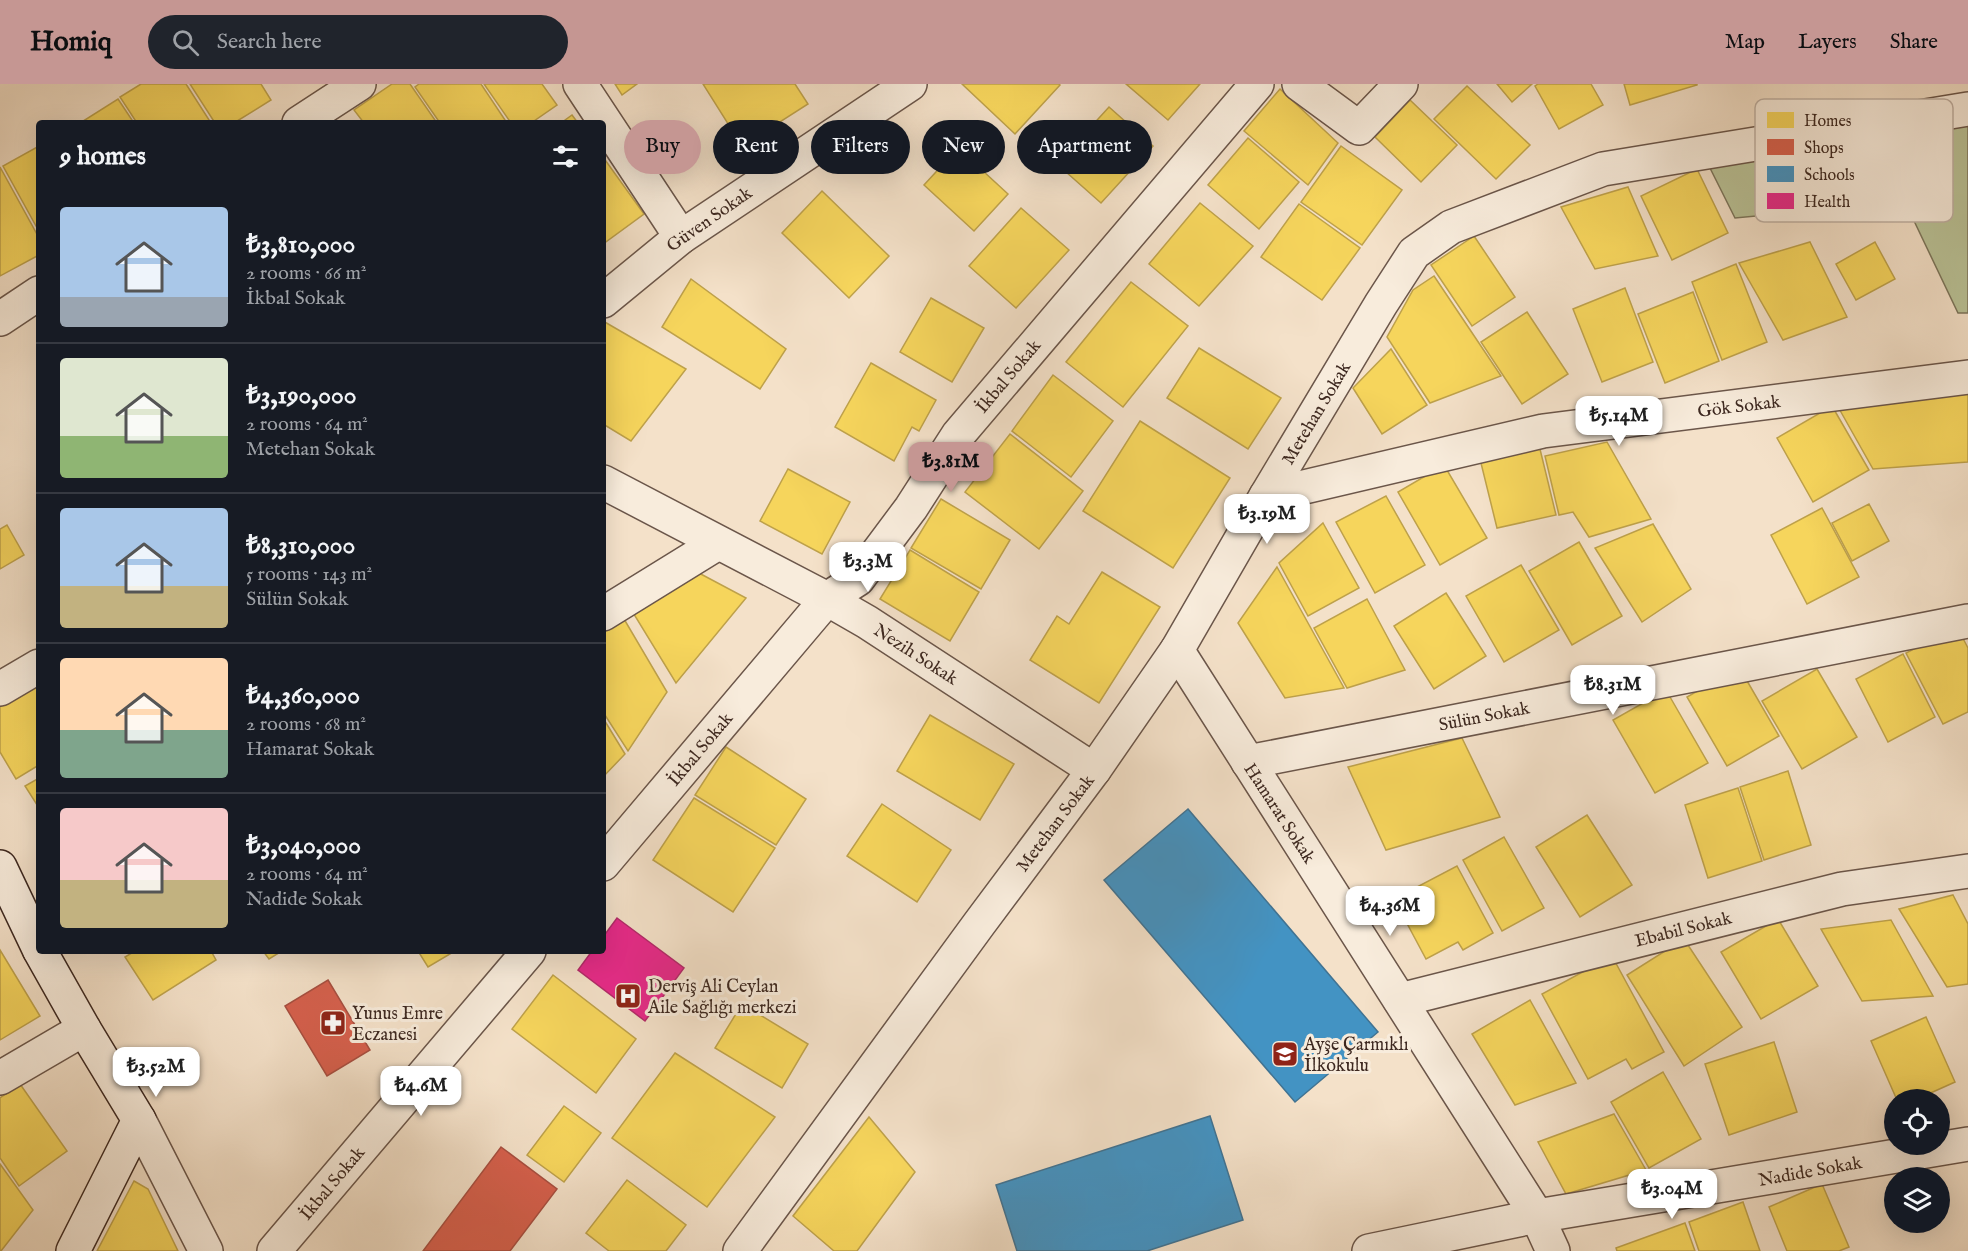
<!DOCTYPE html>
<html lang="en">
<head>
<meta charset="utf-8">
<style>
	:root { --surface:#171b24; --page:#20242c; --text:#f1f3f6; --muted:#9ea1a6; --line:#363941; --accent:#c59692 }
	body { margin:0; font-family:"IM FELL English",serif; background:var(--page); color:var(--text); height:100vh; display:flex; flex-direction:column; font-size:22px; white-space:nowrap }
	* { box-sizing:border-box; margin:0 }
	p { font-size:20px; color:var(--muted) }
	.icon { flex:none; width:33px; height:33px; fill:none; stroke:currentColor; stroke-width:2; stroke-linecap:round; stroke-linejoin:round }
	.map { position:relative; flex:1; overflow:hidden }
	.side { position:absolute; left:36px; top:36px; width:570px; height:834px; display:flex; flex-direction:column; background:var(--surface); border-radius:6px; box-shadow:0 6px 24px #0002 }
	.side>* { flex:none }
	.banner { position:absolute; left:624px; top:36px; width:570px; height:54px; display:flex; gap:12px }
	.buttons { position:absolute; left:1884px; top:1005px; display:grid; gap:12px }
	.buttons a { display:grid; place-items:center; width:66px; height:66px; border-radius:50%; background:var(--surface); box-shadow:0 6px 24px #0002; font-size:30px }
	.price { position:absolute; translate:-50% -51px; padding:0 14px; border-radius:12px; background:#fff; color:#222; font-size:20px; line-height:39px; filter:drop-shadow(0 2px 3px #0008) }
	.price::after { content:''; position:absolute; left:50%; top:36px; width:18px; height:14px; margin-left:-9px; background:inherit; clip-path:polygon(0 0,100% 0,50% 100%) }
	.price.current { background:var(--accent); color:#111 }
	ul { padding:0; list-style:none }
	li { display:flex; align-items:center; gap:18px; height:150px; padding:0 24px }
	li+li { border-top:2px solid var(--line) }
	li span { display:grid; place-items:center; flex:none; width:168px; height:120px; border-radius:6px; color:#555 }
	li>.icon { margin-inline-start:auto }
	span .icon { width:72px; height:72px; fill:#fffc; stroke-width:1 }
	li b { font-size:26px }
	h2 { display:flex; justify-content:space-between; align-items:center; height:72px; padding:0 24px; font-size:26px }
	.tag { padding:0 21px; border-radius:27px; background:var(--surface); box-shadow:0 6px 24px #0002; font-size:21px; line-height:54px }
	.tag.current { background:var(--accent); color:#111 }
	header { display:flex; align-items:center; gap:36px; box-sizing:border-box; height:84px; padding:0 30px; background:var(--accent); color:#111 }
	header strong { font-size:28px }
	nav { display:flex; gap:33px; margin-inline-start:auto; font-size:21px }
	.search { width:420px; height:54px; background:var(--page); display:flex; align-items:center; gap:15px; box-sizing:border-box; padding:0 21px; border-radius:33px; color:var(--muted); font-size:22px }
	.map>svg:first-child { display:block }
	.green { fill:#bac398; stroke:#7c765c; stroke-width:1.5 }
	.homes { fill:#f6d55c; stroke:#bea14a; stroke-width:1.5 }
	.shops { fill:#d6604d; stroke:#a84f40; stroke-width:1.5 }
	.schools { fill:#4393c3; stroke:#417392; stroke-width:1.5 }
	.health { fill:#e7298a; stroke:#b4296a; stroke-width:1.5 }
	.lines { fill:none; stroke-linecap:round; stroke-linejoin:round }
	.minor-casing { stroke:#6b564a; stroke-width:36 }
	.secondary-casing { stroke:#3d2820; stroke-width:36 }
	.minor { stroke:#f8ecdc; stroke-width:33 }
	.secondary { stroke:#f8ecdc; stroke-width:33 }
	.labels { text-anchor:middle; stroke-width:6; stroke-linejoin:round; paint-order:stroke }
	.street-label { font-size:18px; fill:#3d2820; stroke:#f8ecdc }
	.poi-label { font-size:18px; fill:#3d2820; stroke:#f8ecdc; text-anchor:start }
	.key { fill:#f8ecdc; stroke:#c0b1a4; stroke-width:1.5 }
	.key-label { font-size:16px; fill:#3d2820 }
</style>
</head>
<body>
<header>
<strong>Homiq</strong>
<div class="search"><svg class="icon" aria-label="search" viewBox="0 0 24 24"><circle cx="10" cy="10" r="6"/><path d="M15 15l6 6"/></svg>Search here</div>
<nav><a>Map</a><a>Layers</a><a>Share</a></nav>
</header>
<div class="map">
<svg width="1968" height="1167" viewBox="0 0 1968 1167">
	<rect width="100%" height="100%" fill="#f4e1c9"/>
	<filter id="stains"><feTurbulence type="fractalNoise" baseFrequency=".00333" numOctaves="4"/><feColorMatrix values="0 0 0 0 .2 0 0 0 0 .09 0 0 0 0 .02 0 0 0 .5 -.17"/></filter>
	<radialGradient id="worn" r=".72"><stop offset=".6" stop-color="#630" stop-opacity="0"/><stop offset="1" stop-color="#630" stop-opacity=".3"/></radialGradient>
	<!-- green -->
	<polygon class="green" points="1968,27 1968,229 1958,229 1905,118 1735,134 1710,84"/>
	<!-- homes -->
	<g class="homes">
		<polygon points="141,0 186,0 211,39 137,39 120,13"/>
		<polygon points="190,0 261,0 271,16 234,39 215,39"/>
		<polygon points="392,0 410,0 437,39 364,39 354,26"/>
		<polygon points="419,0 481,0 507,39 440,39 415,3"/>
		<polygon points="484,0 542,0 557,21 531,39 511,39"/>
		<polygon points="615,0 637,0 622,11"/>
		<polygon points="703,0 795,0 808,20 742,62"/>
		<polygon points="962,0 1059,0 1060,1 1015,50"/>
		<polygon points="1126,0 1200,0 1168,36"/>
		<polygon points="1497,0 1532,0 1512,18"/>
		<polygon points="1538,0 1591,0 1603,21 1559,45 1535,2"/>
		<polygon points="1624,0 1697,0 1697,1 1630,21"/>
		<polygon points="1467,2 1530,61 1496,95 1434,35"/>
		<polygon points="1280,5 1338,59 1308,101 1244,47"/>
		<polygon points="118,15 134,39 80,39"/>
		<polygon points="1410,16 1457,61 1421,98 1375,53"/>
		<polygon points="1109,23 1153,62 1101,119 1057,80"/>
		<polygon points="572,31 578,39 561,39"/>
		<polygon points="1248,54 1299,98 1259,145 1208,101"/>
		<polygon points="39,62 39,140 36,142 3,82"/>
		<polygon points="1341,62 1402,106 1362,161 1301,118"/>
		<polygon points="958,64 1008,110 974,147 924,101"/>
		<polygon points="603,73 644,130 603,160"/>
		<polygon points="0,83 39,154 39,171 0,192"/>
		<polygon points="1697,85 1728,149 1672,176 1641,112"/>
		<polygon points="1628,103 1658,172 1595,185 1561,123"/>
		<polygon points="822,107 889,172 849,214 782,149"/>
		<polygon points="1200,119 1253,162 1199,222 1149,180"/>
		<polygon points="1299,120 1360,164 1322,216 1261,173"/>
		<polygon points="1021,124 1069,166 1016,224 969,182"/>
		<polygon points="1474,152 1515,213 1472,242 1431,181"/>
		<polygon points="1810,158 1847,233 1783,256 1739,179"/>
		<polygon points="1875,158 1895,195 1856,216 1836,180"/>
		<polygon points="1736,180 1767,258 1722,276 1692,198"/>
		<polygon points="1434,192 1501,292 1430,319 1387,253 1413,206"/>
		<polygon points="691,195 786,265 760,305 662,243"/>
		<polygon points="1131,198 1188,242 1123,323 1066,278"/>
		<polygon points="1625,204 1653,278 1602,298 1573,225"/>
		<polygon points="1693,208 1719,277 1665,299 1638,230"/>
		<polygon points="931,214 984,244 952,298 900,268"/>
		<polygon points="1527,228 1568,290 1522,320 1481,258"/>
		<polygon points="603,237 686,285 631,357 603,340"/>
		<polygon points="1199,264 1281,314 1248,365 1167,314"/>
		<polygon points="1391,265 1427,321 1382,350 1353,304"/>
		<polygon points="871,279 936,316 919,347 912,343 894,377 835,343"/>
		<polygon points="1053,291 1113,337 1071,393 1012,347"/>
		<polygon points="1968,309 1968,378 1873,385 1837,321"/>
		<polygon points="1832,322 1869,386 1813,418 1777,354"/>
		<polygon points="1140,337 1230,394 1173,484 1083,427"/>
		<polygon points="1010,350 1083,407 1039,465 965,408"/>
		<polygon points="1607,358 1651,435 1589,453 1573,428 1559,431 1545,372"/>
		<polygon points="1539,361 1556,431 1497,444 1480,375"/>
		<polygon points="1444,381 1487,454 1440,481 1398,408"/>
		<polygon points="788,385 850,418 822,470 760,437"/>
		<polygon points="1386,412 1425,481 1375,509 1336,438"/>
		<polygon points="941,415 1010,456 981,505 911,464"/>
		<polygon points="1869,420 1889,457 1852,477 1832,439"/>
		<polygon points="1822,424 1859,493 1807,520 1771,451"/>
		<polygon points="1323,439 1359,504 1308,532 1279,479"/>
		<polygon points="1653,440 1691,505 1642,538 1595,464"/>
		<polygon points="7,441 24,471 0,485 0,445"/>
		<polygon points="1579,458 1622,532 1572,561 1529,487"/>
		<polygon points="910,466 979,508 950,557 880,515"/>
		<polygon points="1521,481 1559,546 1504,578 1466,512"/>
		<polygon points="1277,483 1344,604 1285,614 1238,539"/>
		<polygon points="697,488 746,514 676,599 632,527"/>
		<polygon points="1102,488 1160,523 1099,619 1030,576 1057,532 1069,540"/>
		<polygon points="1446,509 1486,572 1434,605 1394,542"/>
		<polygon points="1367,515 1405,586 1347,604 1314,544"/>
		<polygon points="624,535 667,608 628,667 603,628 603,548"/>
		<polygon points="1957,543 1968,564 1968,628 1943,640 1906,569"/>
		<polygon points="1903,570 1935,633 1888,658 1856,595"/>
		<polygon points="1739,583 1779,652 1727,682 1687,613"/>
		<polygon points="1817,585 1857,653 1802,685 1762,617"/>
		<polygon points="39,594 39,681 16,695 0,668 0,618"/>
		<polygon points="1666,606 1708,679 1655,709 1613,636"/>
		<polygon points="930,631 1014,680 980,736 897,687"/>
		<polygon points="603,634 625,670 603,693"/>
		<polygon points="1462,654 1500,733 1386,766 1348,683"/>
		<polygon points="726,663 806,715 776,761 695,711"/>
		<polygon points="1788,687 1811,761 1764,776 1740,703"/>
		<polygon points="39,694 39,724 25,702"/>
		<polygon points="1738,704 1762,777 1708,794 1685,721"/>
		<polygon points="694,714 775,764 733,828 653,776"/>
		<polygon points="882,720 951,766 917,818 847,772"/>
		<polygon points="1587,731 1632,801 1580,833 1536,763"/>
		<polygon points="1504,753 1544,824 1502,847 1463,776"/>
		<polygon points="1457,782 1493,849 1463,866 1458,858 1426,875 1394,815"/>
		<polygon points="1953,811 1968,840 1968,900 1947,903 1899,825"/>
		<polygon points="1778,835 1818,902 1761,935 1721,868"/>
		<polygon points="1891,836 1933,912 1862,917 1821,845"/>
		<polygon points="1684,855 1742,943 1684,982 1627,891"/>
		<polygon points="0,866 40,932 0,956"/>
		<polygon points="135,867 211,867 216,876 153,916 125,873"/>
		<polygon points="263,867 282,867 269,875"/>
		<polygon points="418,867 455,867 428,883"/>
		<polygon points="1612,872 1664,968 1632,985 1626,975 1588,995 1542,910"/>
		<polygon points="553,891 636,955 596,1009 512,945"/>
		<polygon points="1530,916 1576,999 1515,1021 1472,950"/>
		<polygon points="742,920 808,960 782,1004 715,964"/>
		<polygon points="1926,933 1955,998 1915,1016 1897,1016 1871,957"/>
		<polygon points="1774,958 1797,1028 1729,1051 1705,980"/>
		<polygon points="675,969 775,1033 707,1123 612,1054"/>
		<polygon points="1663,988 1701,1055 1649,1084 1611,1018"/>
		<polygon points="20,1000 67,1067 19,1102 0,1074 0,1014"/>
		<polygon points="564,1022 601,1049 564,1098 527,1071"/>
		<polygon points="1614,1030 1646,1086 1566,1110 1538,1058"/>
		<polygon points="869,1033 915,1088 857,1167 834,1167 793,1132"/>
		<polygon points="0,1080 33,1126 1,1167 0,1167"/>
		<polygon points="627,1096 686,1141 666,1167 609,1167 586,1149"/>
		<polygon points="134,1097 148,1105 178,1167 97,1167"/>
		<polygon points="1822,1100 1849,1163 1839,1167 1787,1167 1769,1123"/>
		<polygon points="1743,1118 1760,1167 1699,1167 1689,1138"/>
		<polygon points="1685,1139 1695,1167 1617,1167 1616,1164"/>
	</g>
	<!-- shops -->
	<g class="shops">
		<polygon points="328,896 370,966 327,992 285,922"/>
		<polygon points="501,1063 557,1105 510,1167 423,1167"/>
	</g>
	<!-- schools -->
	<g class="schools">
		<polygon points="1188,725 1378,948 1295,1018 1104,796"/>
		<polygon points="1210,1032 1243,1136 1147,1167 1017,1167 996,1101"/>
	</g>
	<!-- health -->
	<polygon class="health" points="617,834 684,884 645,937 578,886 592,867 603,867 603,853"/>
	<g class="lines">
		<defs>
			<g id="minor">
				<polyline points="580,0 681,153"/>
				<polyline points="1299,0 1359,44 1401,0"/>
				<polyline points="299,39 359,0"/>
				<polyline points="603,217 681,153 910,0"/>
				<polyline points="0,235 39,209"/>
				<polyline points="603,398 827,515 867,538 1094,686"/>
				<polyline points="1266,412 1543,347 1968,293"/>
				<polyline points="603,530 718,459"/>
				<polyline points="1177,566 1537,1132 1553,1167"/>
				<polyline points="0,605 39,582"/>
				<polyline points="1248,678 1968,537"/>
				<polyline points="603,780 827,515 858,495 911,424 958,351 1257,0"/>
				<polyline points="1400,916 1842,805 1968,787"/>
				<polyline points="0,994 84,945"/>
				<polyline points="139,1036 206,1167"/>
				<polyline points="274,1167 529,867"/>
				<polyline points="740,1167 979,840 1094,686 1177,566 1266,412 1381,220 1414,169 1451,143 1603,85 1968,25"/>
				<polyline points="1369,1167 1537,1132 1968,1060"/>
			</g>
			<g id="secondary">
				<polyline points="0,783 39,865"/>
				<polyline points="40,867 84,945 139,1036 73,1167"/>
			</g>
		</defs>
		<!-- minor casing -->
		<use href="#minor" class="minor-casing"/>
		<!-- secondary casing -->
		<use href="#secondary" class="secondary-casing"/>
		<!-- minor -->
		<use href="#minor" class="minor"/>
		<!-- secondary -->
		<use href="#secondary" class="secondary"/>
	</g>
	<!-- icons -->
	<defs>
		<symbol id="hospital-square" viewBox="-11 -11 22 22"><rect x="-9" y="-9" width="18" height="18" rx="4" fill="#8f2418" stroke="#f8ecdc"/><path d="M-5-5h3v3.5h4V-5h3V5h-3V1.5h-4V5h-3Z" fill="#fff"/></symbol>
		<symbol id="pharmacy-square" viewBox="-11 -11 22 22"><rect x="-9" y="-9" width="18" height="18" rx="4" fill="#8f2418" stroke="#f8ecdc"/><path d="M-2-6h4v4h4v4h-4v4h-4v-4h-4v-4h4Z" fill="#fff"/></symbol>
		<symbol id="school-square" viewBox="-11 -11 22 22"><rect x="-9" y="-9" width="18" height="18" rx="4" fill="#8f2418" stroke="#f8ecdc"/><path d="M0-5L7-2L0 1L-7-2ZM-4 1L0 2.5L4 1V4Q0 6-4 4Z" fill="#fff"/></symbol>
	</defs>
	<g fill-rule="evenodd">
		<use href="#hospital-square" x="613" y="897" width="30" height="30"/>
		<use href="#pharmacy-square" x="318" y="924" width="30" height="30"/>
		<use href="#school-square" x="1270" y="955" width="30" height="30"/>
	</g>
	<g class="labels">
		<!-- street labels -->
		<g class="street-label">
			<text transform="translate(709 135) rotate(-35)" y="6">Güven Sokak</text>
			<text transform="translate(1008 292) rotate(-50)" y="6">İkbal Sokak</text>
			<text transform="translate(1739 322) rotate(-7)" y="6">Gök Sokak</text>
			<text transform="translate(1316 329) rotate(-59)" y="6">Metehan Sokak</text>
			<text transform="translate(916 570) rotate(33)" y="6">Nezih Sokak</text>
			<text transform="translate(1484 632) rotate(-11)" y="6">Sülün Sokak</text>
			<text transform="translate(700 665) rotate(-50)" y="6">İkbal Sokak</text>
			<text transform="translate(1280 729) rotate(57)" y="6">Hamarat Sokak</text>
			<text transform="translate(1055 739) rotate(-53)" y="6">Metehan Sokak</text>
			<text transform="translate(1683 845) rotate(-14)" y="6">Ebabil Sokak</text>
			<text transform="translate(1810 1087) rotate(-10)" y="6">Nadide Sokak</text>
			<text transform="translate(332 1099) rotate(-50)" y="6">İkbal Sokak</text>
		</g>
		<!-- poi labels -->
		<g class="poi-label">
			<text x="648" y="908">Derviş Ali Ceylan<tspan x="648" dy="21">Aile Sağlığı merkezi</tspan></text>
			<text x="352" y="935">Yunus Emre<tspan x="352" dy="21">Eczanesi</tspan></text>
			<text x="1304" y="966">Ayşe Çarmıklı<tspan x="1304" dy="21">İlkokulu</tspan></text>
		</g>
	</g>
	<!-- legend -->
	<rect x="1755" y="15" width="198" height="123" rx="9" class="key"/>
	<rect x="1767" y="28" width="27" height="16" fill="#f6d55c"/>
	<rect x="1767" y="55" width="27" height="16" fill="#d6604d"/>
	<rect x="1767" y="82" width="27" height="16" fill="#4393c3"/>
	<rect x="1767" y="109" width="27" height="16" fill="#e7298a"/>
	<g class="key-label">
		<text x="1804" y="42">Homes</text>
		<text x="1804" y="69">Shops</text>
		<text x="1804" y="96">Schools</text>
		<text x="1804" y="123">Health</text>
	</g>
	<rect width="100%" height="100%" filter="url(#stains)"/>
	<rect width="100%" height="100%" fill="url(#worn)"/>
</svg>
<div class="buttons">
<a><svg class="icon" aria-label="locate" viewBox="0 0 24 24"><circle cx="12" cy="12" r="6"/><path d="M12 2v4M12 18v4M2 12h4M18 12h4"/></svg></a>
<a><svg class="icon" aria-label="layers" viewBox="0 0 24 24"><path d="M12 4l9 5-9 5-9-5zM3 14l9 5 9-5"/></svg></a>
</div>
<b class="price" style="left:1619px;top:363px">₺5.14M</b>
<b class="price current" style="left:951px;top:409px">₺3.81M</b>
<b class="price" style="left:1267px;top:461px">₺3.19M</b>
<b class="price" style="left:868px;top:509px">₺3.3M</b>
<b class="price" style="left:1613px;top:632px">₺8.31M</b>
<b class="price" style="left:1390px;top:853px">₺4.36M</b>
<b class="price" style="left:156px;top:1014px">₺3.52M</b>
<b class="price" style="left:421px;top:1033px">₺4.6M</b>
<b class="price" style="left:1672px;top:1136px">₺3.04M</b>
<div class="banner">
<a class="tag current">Buy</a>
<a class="tag">Rent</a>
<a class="tag">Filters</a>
<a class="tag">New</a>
<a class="tag">Apartment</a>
</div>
<section class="side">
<h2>9 homes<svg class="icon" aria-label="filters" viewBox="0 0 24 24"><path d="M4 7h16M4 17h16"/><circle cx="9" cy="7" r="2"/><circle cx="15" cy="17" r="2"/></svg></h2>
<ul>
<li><span style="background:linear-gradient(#a9c7e8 75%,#9aa5b1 0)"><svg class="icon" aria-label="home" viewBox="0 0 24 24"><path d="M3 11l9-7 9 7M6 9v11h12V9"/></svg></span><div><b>₺3,810,000</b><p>2 rooms · 66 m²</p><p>İkbal Sokak</p></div></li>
<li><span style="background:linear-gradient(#dfe7d0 65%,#8fb573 0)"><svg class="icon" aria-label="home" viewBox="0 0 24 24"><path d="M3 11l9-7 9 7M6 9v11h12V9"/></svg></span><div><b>₺3,190,000</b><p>2 rooms · 64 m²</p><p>Metehan Sokak</p></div></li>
<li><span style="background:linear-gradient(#a9c7e8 65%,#c2b280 0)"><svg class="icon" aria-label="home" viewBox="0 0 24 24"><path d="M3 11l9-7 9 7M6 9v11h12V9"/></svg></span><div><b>₺8,310,000</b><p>5 rooms · 143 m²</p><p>Sülün Sokak</p></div></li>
<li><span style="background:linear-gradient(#ffd9b3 60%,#7fa58c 0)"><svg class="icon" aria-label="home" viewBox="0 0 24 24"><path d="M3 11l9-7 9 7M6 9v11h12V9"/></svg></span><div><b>₺4,360,000</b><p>2 rooms · 68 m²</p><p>Hamarat Sokak</p></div></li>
<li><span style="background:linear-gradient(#f6c9c9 60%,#c2b280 0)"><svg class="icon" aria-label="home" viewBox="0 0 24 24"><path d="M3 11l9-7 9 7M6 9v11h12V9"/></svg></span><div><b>₺3,040,000</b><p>2 rooms · 64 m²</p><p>Nadide Sokak</p></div></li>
</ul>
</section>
</div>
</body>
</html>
